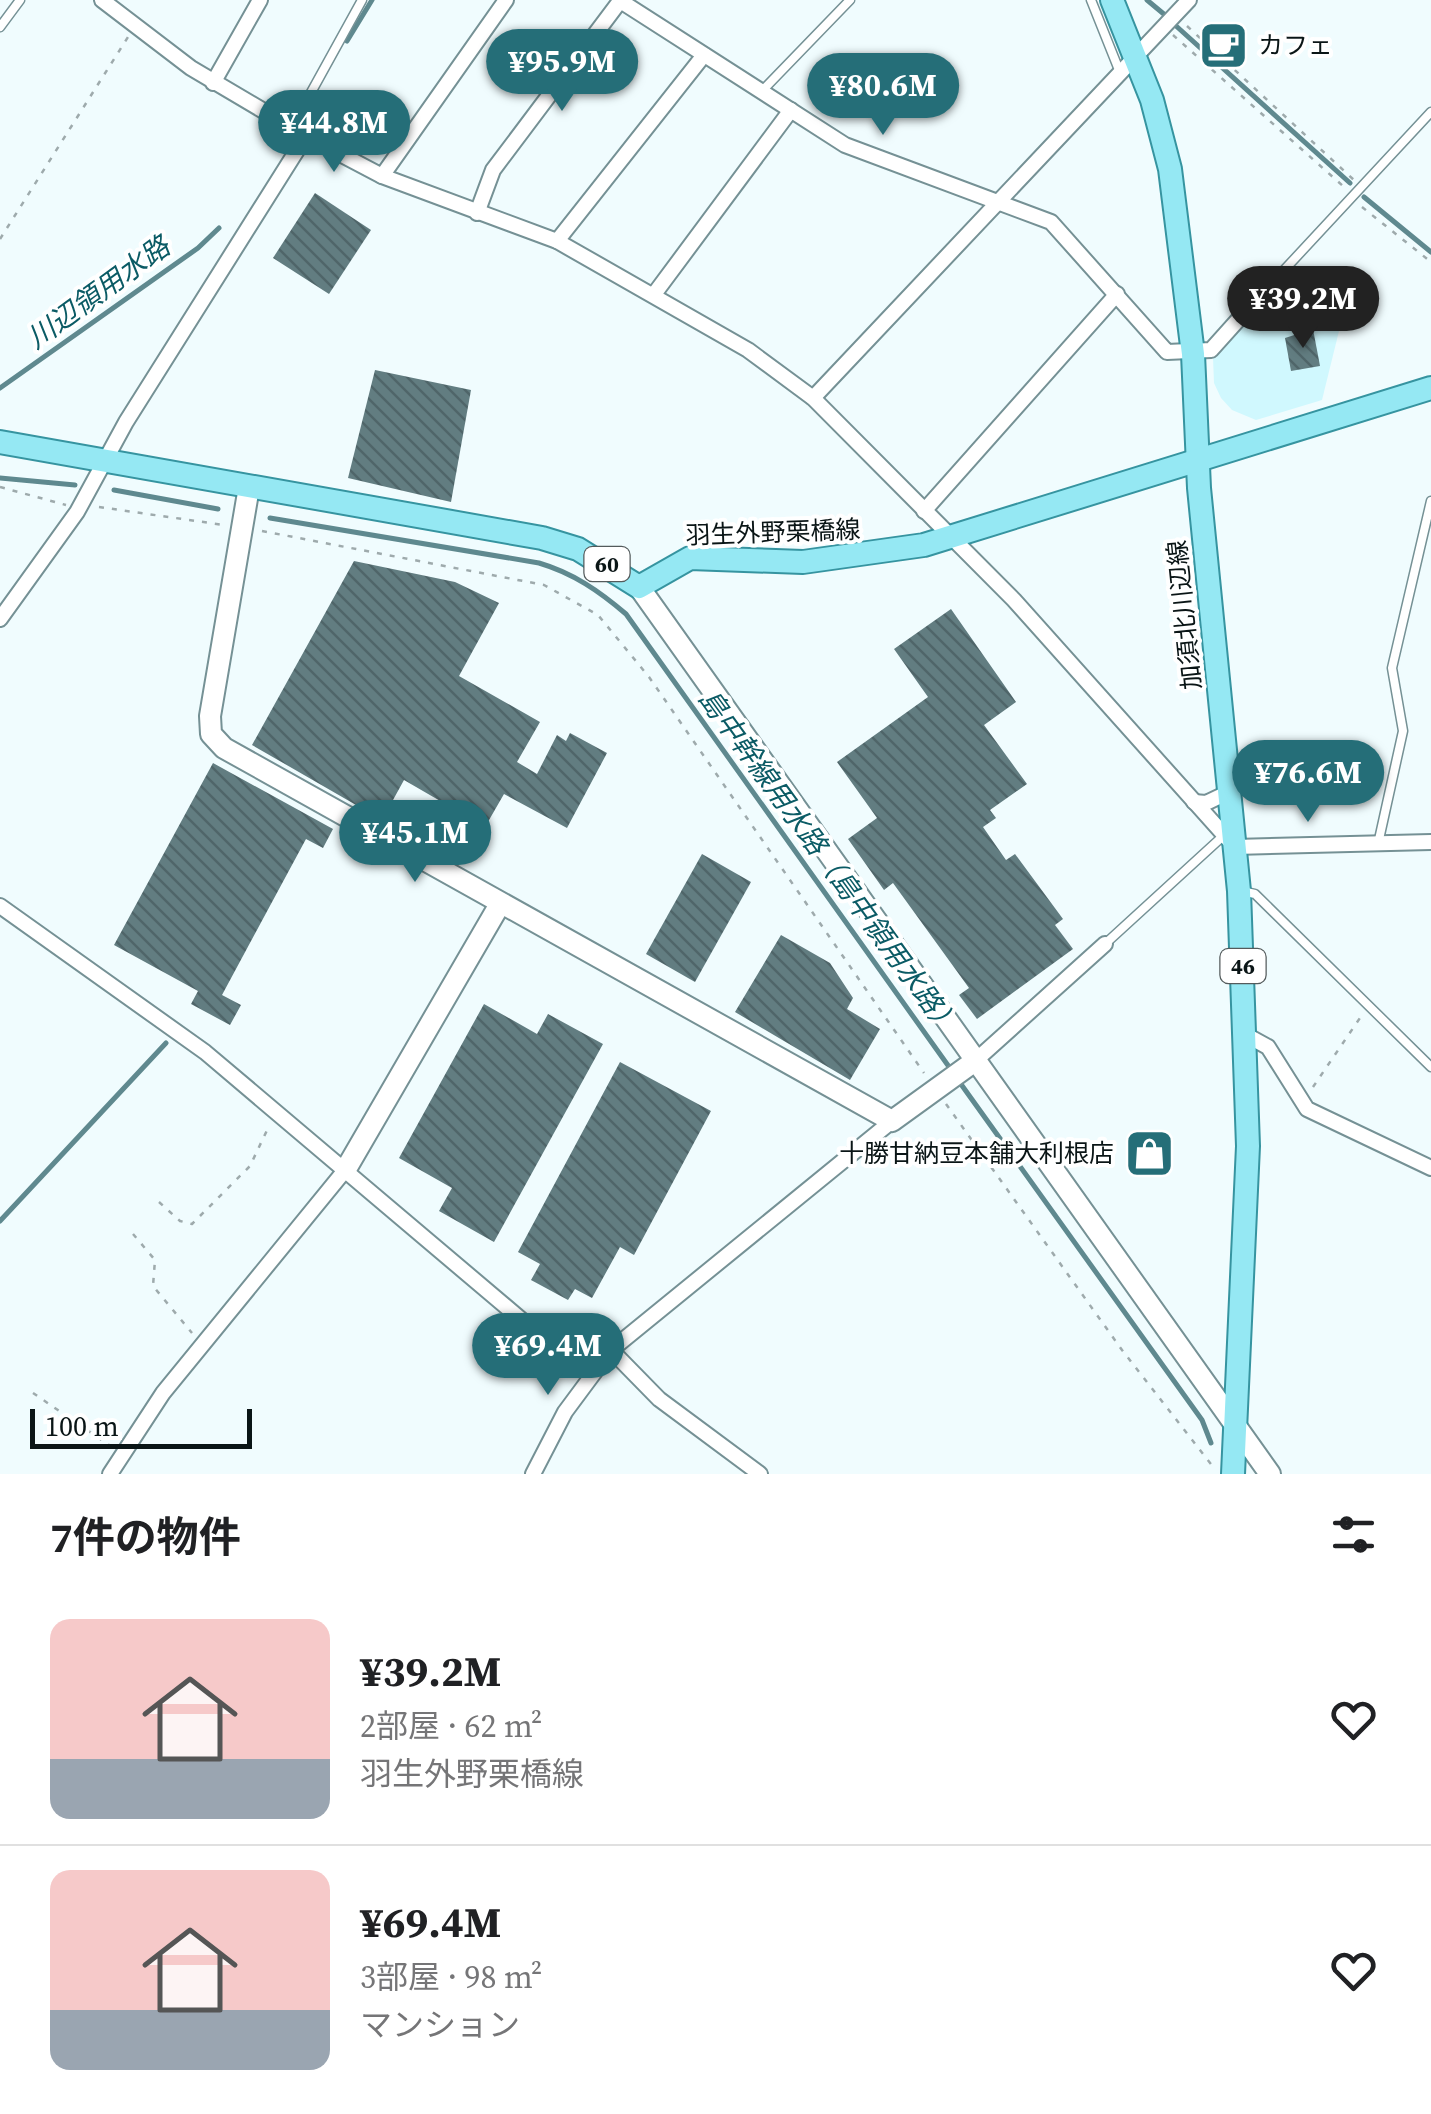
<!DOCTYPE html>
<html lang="ja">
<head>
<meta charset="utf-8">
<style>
	:root { --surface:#fff; --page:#f6f6f6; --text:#202124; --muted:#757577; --line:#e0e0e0; --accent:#256e78 }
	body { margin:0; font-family:"Source Serif 4","Noto Sans JP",serif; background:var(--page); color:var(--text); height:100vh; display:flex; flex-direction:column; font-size:38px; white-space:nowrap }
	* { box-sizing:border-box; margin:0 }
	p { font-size:32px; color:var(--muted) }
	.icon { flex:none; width:55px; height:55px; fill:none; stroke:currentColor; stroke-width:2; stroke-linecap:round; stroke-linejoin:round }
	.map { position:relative; height:1474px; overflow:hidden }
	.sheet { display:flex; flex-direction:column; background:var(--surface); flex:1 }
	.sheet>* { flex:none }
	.scale { position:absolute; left:30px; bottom:25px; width:222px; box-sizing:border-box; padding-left:10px; border:5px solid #0a1516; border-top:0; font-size:28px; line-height:35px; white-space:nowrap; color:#0a1516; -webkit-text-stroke:8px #fff; paint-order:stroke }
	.price { position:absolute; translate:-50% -85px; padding:0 22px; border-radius:35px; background:var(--accent); color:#fff; font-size:32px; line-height:65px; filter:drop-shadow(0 2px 5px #0008) }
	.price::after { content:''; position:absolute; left:50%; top:60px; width:30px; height:22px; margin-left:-15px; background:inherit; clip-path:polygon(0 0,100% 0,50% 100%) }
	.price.on { background:#222; color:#fff }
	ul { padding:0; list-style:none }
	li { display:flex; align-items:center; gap:30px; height:250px; padding:0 50px }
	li+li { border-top:2px solid var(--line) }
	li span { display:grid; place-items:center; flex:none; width:280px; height:200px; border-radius:20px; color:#555 }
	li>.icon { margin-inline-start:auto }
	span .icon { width:120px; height:120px; fill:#fffc; stroke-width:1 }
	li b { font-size:42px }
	h2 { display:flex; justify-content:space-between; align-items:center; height:120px; padding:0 50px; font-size:42px }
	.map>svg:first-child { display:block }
	.built { fill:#d0f8fe }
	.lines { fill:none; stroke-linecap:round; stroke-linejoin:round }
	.stream { stroke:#5f898f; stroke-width:5 }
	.building { fill:url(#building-back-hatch) }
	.lane-casing { stroke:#759195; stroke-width:11 }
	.street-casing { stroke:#759195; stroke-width:18 }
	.secondary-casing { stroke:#759195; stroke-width:24 }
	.primary-casing { stroke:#3694a0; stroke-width:26 }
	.path { stroke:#9eaaac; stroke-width:2.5; stroke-dasharray:5 8; stroke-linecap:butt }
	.lane { stroke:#fff; stroke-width:8 }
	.street { stroke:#fff; stroke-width:14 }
	.secondary { stroke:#fff; stroke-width:20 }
	.primary { stroke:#95e8f3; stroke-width:22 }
	.labels { text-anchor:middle; stroke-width:8; stroke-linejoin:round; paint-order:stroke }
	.shield { fill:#fff; stroke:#545b5c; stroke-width:2.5 }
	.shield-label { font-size:22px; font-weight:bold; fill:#0a1516 }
	.poi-label { font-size:25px; fill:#0a1516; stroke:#fff; text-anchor:start }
	.street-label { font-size:25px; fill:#0a1516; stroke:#fff }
	.water-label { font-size:28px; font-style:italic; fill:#0b5b65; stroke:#fff }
</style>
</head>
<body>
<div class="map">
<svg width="1431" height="1474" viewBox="0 0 1431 1474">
	<defs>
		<pattern id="building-back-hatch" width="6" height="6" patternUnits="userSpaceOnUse" patternTransform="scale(2.5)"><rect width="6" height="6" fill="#627d81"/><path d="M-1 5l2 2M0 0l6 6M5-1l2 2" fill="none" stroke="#4f6569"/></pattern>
	</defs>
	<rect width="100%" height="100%" fill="#f0fcfe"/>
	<!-- built -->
	<polygon class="built" points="1255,311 1339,331 1322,400 1256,420 1232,410 1221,398 1214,383 1213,358"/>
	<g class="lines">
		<!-- stream -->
		<g class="stream">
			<polyline points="1147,0 1165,15"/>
			<polyline points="1175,25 1350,183"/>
			<polyline points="347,41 372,0"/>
			<polyline points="1364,197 1431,252"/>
			<polyline points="0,388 198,248 219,228"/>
			<polyline points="0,478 75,485"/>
			<polyline points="114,490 218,509"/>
			<path d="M270,518L539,563C573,573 599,591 626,614L952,1071"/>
			<polyline points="958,1080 1202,1420 1211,1443"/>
			<polyline points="0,1221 166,1043"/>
		</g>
	</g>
	<!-- building -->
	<g class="building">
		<polygon points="315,193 371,230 329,294 273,258"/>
		<polygon points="1313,329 1320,366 1291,371 1285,338"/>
		<polygon points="375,370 471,390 451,502 348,478"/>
		<polygon points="354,561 455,582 499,603 459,676 540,722 517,762 537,774 557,735 566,741 570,733 607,753 567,828 504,794 485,827 404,780 382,820 252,745"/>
		<polygon points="951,609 1016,702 984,725 1027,784 990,810 996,818 983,827 1006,860 1015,854 1063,919 1055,925 1073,949 977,1019 959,995 969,988 893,883 884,890 848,839 877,818 837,762 928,697 894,649"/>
		<polygon points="213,763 333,829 323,848 306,839 222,995 241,1005 230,1025 191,1004 198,991 114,945"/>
		<polygon points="702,854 751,882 695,982 646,954"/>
		<polygon points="781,935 830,963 853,998 847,1009 880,1029 850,1080 735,1012"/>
		<polygon points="484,1004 537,1034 548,1014 603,1044 494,1242 439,1211 452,1188 399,1158"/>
		<polygon points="620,1062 711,1111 634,1255 620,1247 592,1298 575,1289 568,1300 531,1280 540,1264 518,1252"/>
	</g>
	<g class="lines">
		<defs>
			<g id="lane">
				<polyline points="1091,0 1121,75"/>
				<polyline points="0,27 20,0"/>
				<polyline points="761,92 850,0"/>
				<polyline points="292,127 362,0"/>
				<polyline points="1246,311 1431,112"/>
				<polyline points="1378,844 1403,731 1392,668 1431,501"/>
				<polyline points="1242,891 1255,894 1431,1067"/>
				<polyline points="1105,944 1222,837"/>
			</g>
			<g id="street">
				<polyline points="102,0 191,68 306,136 382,176 557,241 748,350 813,398 1014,600 1235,847 1431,842"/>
				<polyline points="619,0 845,145 1051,222 1167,352 1211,350 1246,311"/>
				<polyline points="213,83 260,0"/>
				<polyline points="382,176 506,0"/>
				<polyline points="477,213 493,170 620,1"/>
				<polyline points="557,241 704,55"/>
				<polyline points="655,293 791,110"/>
				<polyline points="813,398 1189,0"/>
				<polyline points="924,511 1117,294"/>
				<polyline points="0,619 77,512 126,422 306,136"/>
				<polyline points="1194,802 1206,803 1229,792"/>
				<polyline points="0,906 205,1052 530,1327 577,1348 611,1350 659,1399 760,1474"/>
				<polyline points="1246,1035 1268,1047 1307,1109 1431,1168"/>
				<polyline points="975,1061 1105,944"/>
				<polyline points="110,1474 163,1393 346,1169"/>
				<polyline points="533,1474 565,1412 611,1350 892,1121"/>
			</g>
			<g id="secondary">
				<polyline points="249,487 210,716 211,734 224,748 892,1121 975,1061"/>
				<polyline points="639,587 1270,1474"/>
				<polyline points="346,1169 500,904"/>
			</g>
			<g id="primary">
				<polyline points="1112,0 1152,100 1170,169 1193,354 1199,488 1239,891 1248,1146 1233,1474"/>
				<polyline points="0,442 542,538 578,549 639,587 690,558 803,562 924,545 1431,388"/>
			</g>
		</defs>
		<!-- lane casing -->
		<use href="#lane" class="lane-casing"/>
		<!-- street casing -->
		<use href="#street" class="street-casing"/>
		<!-- secondary casing -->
		<use href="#secondary" class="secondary-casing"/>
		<!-- primary casing -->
		<use href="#primary" class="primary-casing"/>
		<!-- path -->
		<g class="path">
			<polyline points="1187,26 1354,180"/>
			<polyline points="1173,35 1343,186"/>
			<polyline points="1362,207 1431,262"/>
			<polyline points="0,239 128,37"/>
			<polyline points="0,487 66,505"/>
			<polyline points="99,507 224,525"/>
			<polyline points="262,531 544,585 598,615 649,677 924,1073"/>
			<polyline points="1313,1087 1362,1015"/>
			<polyline points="946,1104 1122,1350 1214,1468"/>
			<polyline points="159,1202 180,1221 192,1224 250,1166 269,1126"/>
			<polyline points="133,1234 155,1260 153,1286 192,1333"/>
			<polyline points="33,1393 109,1445"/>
		</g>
		<!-- lane -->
		<use href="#lane" class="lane"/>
		<!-- street -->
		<use href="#street" class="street"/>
		<!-- secondary -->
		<use href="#secondary" class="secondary"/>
		<!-- primary -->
		<use href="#primary" class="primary"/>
	</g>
	<!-- icons -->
	<defs>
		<symbol id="cafe-square" viewBox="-11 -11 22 22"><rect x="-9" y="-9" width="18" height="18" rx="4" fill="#256e78" stroke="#fff"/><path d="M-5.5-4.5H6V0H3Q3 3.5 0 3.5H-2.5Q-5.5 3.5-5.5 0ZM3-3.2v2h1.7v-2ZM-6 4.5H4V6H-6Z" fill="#fff"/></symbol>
		<symbol id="shop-square" viewBox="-11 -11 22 22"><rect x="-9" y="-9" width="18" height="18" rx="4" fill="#256e78" stroke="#fff"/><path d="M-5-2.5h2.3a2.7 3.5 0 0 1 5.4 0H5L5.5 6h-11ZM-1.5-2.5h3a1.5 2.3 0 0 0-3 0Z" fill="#fff"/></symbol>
	</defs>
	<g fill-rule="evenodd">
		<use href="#cafe-square" x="1196" y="18" width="55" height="55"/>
		<use href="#shop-square" x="1122" y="1126" width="55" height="55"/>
	</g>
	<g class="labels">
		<!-- shield labels -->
		<g class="shield">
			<rect x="584.5" y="547" width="45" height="34" rx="8"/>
			<rect x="1220.5" y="949" width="45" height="34" rx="8"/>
		</g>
		<g class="shield-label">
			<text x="607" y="572">60</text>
			<text x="1243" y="974">46</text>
		</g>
		<!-- poi labels -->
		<g class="poi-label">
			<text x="1258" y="54">カフェ</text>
			<text x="1114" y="1162" text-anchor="end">十勝甘納豆本舗大利根店</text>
		</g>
		<!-- street labels -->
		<g class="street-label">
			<text transform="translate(773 532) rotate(-2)" y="9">羽生外野栗橋線</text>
			<text transform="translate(1184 615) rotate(-96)" y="9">加須北川辺線</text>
		</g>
		<!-- water labels -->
		<g class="water-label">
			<text transform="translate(98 292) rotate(-36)" y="10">川辺領用水路</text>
			<text transform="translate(829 862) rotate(54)" y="10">島中幹線用水路（島中領用水路）</text>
		</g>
	</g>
</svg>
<div class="scale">100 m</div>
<b class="price" style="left:562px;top:114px">¥95.9M</b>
<b class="price" style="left:883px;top:138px">¥80.6M</b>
<b class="price" style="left:334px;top:175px">¥44.8M</b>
<b class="price on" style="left:1303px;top:351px">¥39.2M</b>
<b class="price" style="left:1308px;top:825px">¥76.6M</b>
<b class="price" style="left:415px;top:885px">¥45.1M</b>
<b class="price" style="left:548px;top:1398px">¥69.4M</b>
</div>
<section class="sheet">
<h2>7件の物件<svg class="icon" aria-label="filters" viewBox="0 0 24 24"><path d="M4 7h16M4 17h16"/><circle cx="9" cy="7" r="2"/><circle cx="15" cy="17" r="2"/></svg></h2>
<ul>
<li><span style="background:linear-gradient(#f6c9c9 70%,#9aa5b1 0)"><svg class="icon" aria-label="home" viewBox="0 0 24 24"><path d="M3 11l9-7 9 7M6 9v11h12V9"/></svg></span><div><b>¥39.2M</b><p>2部屋 · 62 m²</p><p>羽生外野栗橋線</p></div><svg class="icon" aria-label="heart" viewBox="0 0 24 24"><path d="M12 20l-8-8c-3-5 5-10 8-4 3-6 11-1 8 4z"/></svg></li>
<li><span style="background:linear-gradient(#f6c9c9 70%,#9aa5b1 0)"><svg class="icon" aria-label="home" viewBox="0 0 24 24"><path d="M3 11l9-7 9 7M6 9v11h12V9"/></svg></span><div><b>¥69.4M</b><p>3部屋 · 98 m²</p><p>マンション</p></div><svg class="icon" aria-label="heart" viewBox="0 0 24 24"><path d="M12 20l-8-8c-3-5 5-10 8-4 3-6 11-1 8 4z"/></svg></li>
</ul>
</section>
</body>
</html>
